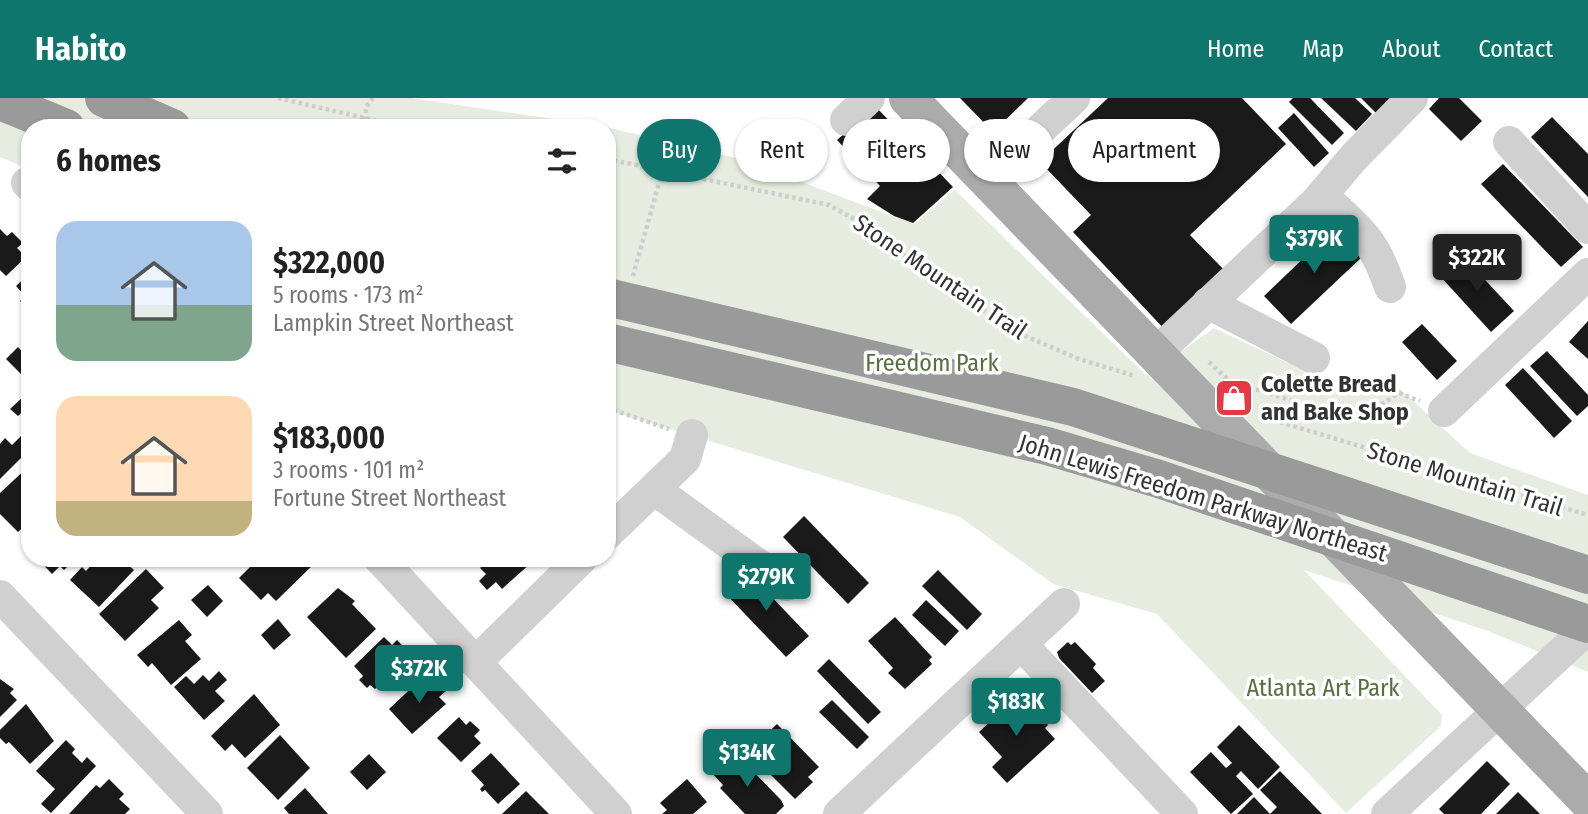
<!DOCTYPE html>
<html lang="en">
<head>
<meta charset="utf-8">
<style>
	:root { --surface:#fff; --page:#f6f6f6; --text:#222; --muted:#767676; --accent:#0f766e }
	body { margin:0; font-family:"Fira Sans Condensed",sans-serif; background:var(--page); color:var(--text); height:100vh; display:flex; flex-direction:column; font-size:26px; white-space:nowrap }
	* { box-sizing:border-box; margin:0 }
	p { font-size:23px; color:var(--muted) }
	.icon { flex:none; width:38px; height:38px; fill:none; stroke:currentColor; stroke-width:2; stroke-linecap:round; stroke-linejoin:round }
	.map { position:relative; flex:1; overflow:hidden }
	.drawer { position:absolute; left:21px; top:21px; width:595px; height:448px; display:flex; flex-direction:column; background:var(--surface); border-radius:28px; box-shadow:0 2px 5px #0004 }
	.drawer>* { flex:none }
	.banner { position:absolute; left:637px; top:21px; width:665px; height:63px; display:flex; gap:14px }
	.price { position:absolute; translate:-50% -60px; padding:0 16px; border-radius:7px; background:var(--accent); color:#fff; font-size:23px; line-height:46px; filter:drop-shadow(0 2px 4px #0008) }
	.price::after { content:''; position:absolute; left:50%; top:42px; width:21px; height:16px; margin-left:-10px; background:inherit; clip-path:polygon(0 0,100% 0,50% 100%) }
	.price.on { background:#222; color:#fff }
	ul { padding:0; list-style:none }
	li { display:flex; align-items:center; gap:21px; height:175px; padding:0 35px }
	li span { display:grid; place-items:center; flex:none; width:196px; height:140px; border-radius:21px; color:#555 }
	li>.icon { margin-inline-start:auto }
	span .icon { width:84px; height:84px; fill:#fffc; stroke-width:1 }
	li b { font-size:30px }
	h2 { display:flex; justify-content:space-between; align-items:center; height:84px; padding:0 35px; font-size:30px }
	.tag { padding:0 24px; border-radius:32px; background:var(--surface); box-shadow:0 2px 5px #0004; font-size:24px; line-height:63px }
	.tag.on { background:var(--accent); color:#fff }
	header { display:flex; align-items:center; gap:42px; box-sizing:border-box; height:98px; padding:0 35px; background:var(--accent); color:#fff }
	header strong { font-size:33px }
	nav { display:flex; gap:38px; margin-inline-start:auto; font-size:24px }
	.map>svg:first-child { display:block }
	.park { fill:#e6ecdf }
	.building { fill:#1a1a1a }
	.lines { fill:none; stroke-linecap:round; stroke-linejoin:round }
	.path { stroke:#cdcdcd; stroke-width:4.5; stroke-dasharray:3.5 3.5; stroke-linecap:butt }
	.minor { stroke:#d0d0d0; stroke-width:32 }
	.major { stroke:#ababab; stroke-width:38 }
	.highway { stroke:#9a9a9a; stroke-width:38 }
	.labels { text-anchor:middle; stroke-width:7; stroke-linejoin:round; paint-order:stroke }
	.street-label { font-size:24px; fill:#333; stroke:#fff }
	.park-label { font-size:24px; fill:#56703f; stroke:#fff }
	.poi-label { font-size:24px; font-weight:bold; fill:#333; stroke:#fff; text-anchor:start }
</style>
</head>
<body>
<header>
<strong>Habito</strong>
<nav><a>Home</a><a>Map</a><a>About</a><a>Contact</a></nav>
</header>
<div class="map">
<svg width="1588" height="716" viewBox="0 0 1588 716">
	<rect width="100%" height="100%" fill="#fff"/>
	<!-- park -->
	<polygon class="park" points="0,0 412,0 606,29 740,61 914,126 955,92 1147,278 1214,230 1358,298 1386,278 1470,355 1588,397 1588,574 1488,533 1304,472 1442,617 1441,628 1346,715 1157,516 1053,486 960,419 607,312 607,30 30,30 30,74 24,69 0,59"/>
	<!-- building -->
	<g class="building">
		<polygon points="960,0 1028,0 993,34"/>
		<polygon points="1108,0 1242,0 1286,46 1190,137 1229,177 1168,235 1073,134 1091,117 1040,64"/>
		<polygon points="1293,0 1310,0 1344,35 1332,47 1289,4"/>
		<polygon points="1321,0 1355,0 1372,16 1356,33"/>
		<polygon points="1361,0 1392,0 1376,15"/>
		<polygon points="1439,0 1459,0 1482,23 1461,43 1429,11"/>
		<polygon points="875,8 953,89 913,125 894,118 867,101 880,88 837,42"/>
		<polygon points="1294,15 1329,55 1314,69 1278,30"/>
		<polygon points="1552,19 1588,56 1588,99 1531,39"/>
		<polygon points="1503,66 1583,149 1561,169 1481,86"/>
		<polygon points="0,131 7,138 12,134 23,145 17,150 26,159 6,178 0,172"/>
		<polygon points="1334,131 1344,140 1350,134 1362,159 1291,226 1264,198"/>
		<polygon points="1462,157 1514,213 1491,234 1440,178"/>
		<polygon points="30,175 30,214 20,203 25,198 16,188"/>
		<polygon points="1588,223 1588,261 1569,244"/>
		<polygon points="1422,226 1457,263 1437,282 1402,244"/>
		<polygon points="18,249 30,262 30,267 21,276 6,261"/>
		<polygon points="1547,253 1588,297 1588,308 1577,318 1530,268"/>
		<polygon points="1523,270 1572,323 1554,340 1505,287"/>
		<polygon points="24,298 30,307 18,318 10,311"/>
		<polygon points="23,336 30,344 30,351 0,381 0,346 5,340 12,347"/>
		<polygon points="30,367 30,423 18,434 0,416 0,395"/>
		<polygon points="804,418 869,485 848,506 783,439"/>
		<polygon points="37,460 73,460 74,462 64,472 60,468 52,476"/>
		<polygon points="91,460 130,460 126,465 134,472 99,509 70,482 82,469 86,473 94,464"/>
		<polygon points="259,460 315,460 317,463 276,503 268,495 261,502 239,480"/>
		<polygon points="491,460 527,460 531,465 502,491 496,484 487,492 479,483 486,476 480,470"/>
		<polygon points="146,471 164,490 151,502 159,510 125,543 99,516"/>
		<polygon points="745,471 809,538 786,559 723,493"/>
		<polygon points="938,472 982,516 967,532 922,488"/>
		<polygon points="208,487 223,503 207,519 191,502"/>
		<polygon points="338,490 355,503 352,506 376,531 346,560 307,519"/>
		<polygon points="926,502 959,533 945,548 912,517"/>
		<polygon points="895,519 932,559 929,562 932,566 905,591 888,575 893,570 868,543"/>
		<polygon points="278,521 291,537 274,552 261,537"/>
		<polygon points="179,522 192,537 185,543 201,561 171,587 152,565 148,569 137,557"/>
		<polygon points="384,539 392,547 397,542 409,554 404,559 409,564 397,576 394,573 375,591 370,587 367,590 359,582 363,578 354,568"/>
		<polygon points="1068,544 1071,547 1075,544 1096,566 1093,570 1105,583 1092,595 1059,560 1057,554"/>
		<polygon points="829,561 881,614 868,626 817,573"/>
		<polygon points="219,573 227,582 215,593 225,603 204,622 174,589 186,578 194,586 203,577 209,583"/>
		<polygon points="422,580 429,588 436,582 446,593 439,599 446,606 412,636 389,611"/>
		<polygon points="0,581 14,591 10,595 17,602 0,619"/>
		<polygon points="254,596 280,627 245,660 232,646 225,653 211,638"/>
		<polygon points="1016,599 1032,616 1036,613 1048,627 1045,630 1055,641 1007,685 992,669 1002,659 979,634"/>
		<polygon points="832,602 869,639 857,651 819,614"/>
		<polygon points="26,606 54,643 30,666 9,644 6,646 0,640 0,632"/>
		<polygon points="459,619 466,627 470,623 480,632 474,638 481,645 461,664 437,640"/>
		<polygon points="777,626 819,669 808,679 813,684 795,701 754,660 763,651 757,645"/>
		<polygon points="1239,627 1280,669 1258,691 1241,673 1236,678 1253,696 1231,716 1190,674 1211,654 1226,670 1232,665 1217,649"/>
		<polygon points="280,637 310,670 278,702 247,670"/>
		<polygon points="66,642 75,651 72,655 82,665 87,659 96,668 51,715 41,706 55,691 36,673"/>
		<polygon points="491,655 520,686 498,706 485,692 482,694 480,691 484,687 471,673"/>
		<polygon points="369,656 386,674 367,692 350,674"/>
		<polygon points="730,657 740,667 744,664 781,702 784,708 776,716 745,716 720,690 723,687 711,674"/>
		<polygon points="1487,663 1510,686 1481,716 1444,716 1439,711"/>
		<polygon points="1280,673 1322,716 1237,716 1254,699 1270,716 1277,709 1260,692"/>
		<polygon points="109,681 124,696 119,701 130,711 125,716 69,716 96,687 100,690"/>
		<polygon points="687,681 707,704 693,716 662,716 667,712 660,705"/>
		<polygon points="305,690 328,716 289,716 284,710"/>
		<polygon points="526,693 549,716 502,716"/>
		<polygon points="1518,694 1540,716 1496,716"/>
	</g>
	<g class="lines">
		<!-- path -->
		<g class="path">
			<polyline points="278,0 408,30"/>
			<polyline points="365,22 366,9 373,0"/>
			<polyline points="607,61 829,107 863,126 959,197 1023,237 1079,261 1135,278"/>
			<polyline points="633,178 662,74"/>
			<polyline points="1209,264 1229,283 1348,320 1365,317 1399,295 1420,303"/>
			<polyline points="607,310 669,331"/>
			<polyline points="1260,318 1588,417"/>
		</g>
		<!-- minor -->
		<g class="minor">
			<polyline points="846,22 869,0"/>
			<polyline points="1509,44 1588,130"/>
			<polyline points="987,81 1074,0"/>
			<polyline points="27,85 30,88"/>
			<path d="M1322,97C1359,132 1373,139 1390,189"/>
			<polyline points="1208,205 1314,260"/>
			<polyline points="1155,256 1316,104 1354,59 1412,0"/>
			<polyline points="1444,313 1588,176"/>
			<polyline points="654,391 786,487"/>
			<polyline points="607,436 685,361 692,337"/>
			<polyline points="379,460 616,716"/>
			<polyline points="0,498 207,716"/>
			<polyline points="1021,546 1182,716"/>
			<polyline points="476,564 582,460"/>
			<polyline points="839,716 1064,506"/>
			<polyline points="1387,716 1588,530"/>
		</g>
		<!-- major -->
		<polyline class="major" points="908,0 1588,703"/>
		<!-- highway -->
		<g class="highway">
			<polyline points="104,0 172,30"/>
			<polyline points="0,3 66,30"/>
			<polyline points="607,199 1073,309 1588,477"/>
			<polyline points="607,244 1047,348 1159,381 1588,526"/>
		</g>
	</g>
	<!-- icons -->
	<defs>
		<symbol id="shop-square" viewBox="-11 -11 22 22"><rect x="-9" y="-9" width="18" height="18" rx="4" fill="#e63946" stroke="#fff"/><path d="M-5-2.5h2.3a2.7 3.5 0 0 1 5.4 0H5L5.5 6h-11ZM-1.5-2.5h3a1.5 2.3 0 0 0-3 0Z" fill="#fff"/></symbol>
	</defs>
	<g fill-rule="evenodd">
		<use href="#shop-square" x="1212" y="278" width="44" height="44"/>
	</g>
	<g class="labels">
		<!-- street labels -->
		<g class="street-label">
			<text transform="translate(940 179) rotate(34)" y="8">Stone Mountain Trail</text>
			<text transform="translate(1465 381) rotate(17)" y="8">Stone Mountain Trail</text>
			<text transform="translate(1203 400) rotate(17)" y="8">John Lewis Freedom Parkway Northeast</text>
		</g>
		<!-- park labels -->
		<g class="park-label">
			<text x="932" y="273">Freedom Park</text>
			<text x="1323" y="598">Atlanta Art Park</text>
		</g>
		<!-- poi labels -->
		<g class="poi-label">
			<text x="1261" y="294">Colette Bread<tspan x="1261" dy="28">and Bake Shop</tspan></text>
		</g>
	</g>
</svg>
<b class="price" style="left:1314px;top:177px">$379K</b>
<b class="price on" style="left:1477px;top:196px">$322K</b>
<b class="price" style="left:766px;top:515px">$279K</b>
<b class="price" style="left:419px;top:607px">$372K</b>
<b class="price" style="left:1016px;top:640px">$183K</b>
<b class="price" style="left:747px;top:691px">$134K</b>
<div class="banner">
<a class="tag on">Buy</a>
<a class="tag">Rent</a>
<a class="tag">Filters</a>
<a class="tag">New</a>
<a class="tag">Apartment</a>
</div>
<section class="drawer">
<h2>6 homes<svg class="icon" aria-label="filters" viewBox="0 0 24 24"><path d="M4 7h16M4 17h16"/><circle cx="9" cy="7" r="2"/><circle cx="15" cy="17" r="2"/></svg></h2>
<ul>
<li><span style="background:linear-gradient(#a9c7e8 60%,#7fa58c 0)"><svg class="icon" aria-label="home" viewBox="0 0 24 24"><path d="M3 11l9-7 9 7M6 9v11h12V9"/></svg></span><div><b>$322,000</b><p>5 rooms · 173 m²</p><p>Lampkin Street Northeast</p></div></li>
<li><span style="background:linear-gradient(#ffd9b3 75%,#c2b280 0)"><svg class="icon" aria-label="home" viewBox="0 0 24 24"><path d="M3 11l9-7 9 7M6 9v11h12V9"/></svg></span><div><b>$183,000</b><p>3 rooms · 101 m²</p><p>Fortune Street Northeast</p></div></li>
</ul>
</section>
</div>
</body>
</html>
